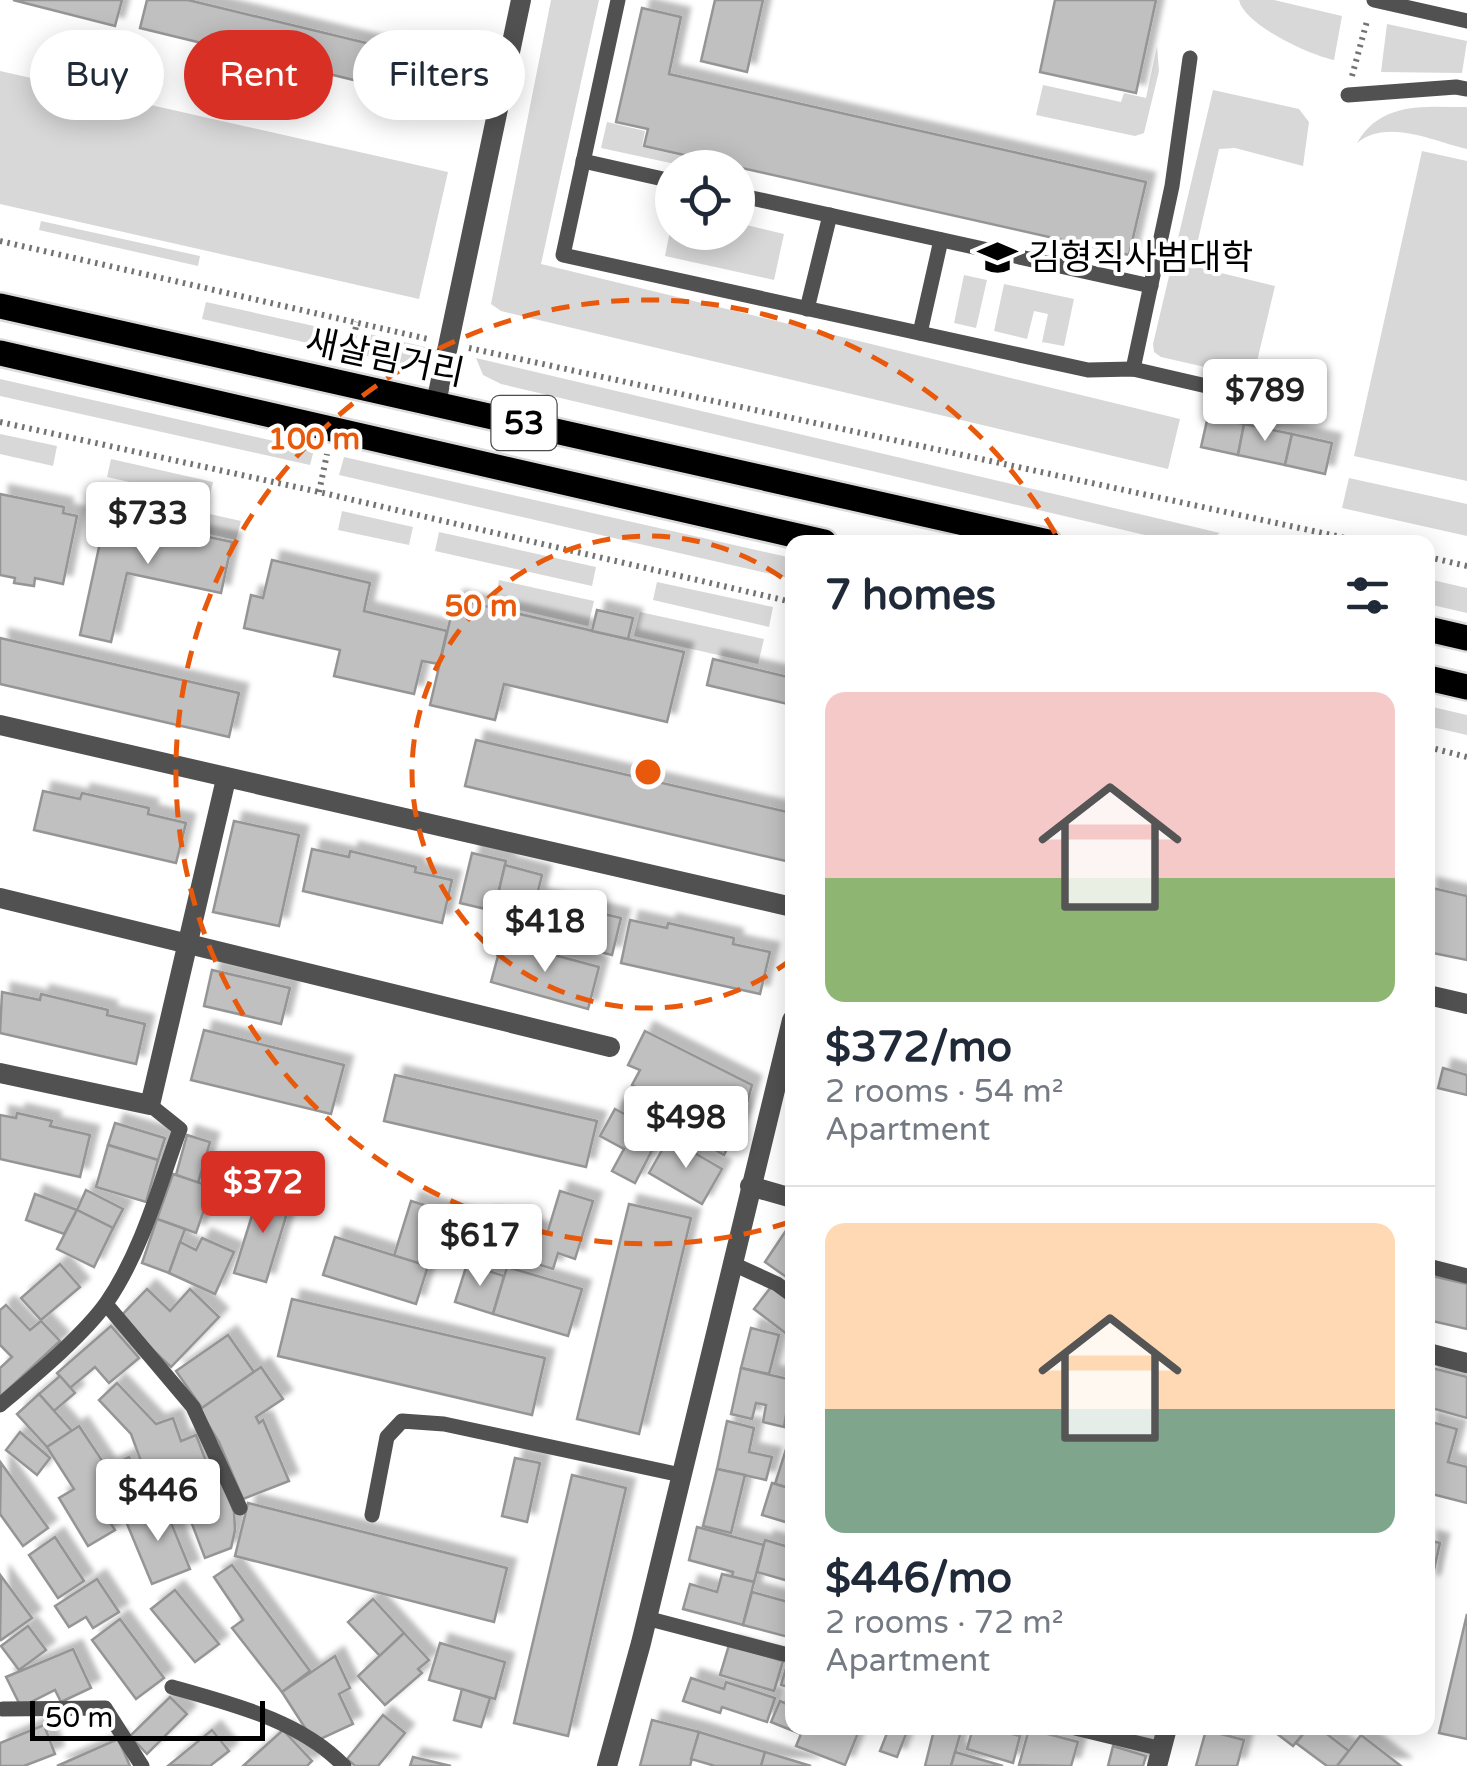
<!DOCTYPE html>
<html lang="en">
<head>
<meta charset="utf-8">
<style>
	:root { --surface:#fff; --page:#f6f6f7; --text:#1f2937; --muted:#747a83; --line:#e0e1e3; --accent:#d93025 }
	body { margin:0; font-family:"Varela Round","Noto Sans KR",sans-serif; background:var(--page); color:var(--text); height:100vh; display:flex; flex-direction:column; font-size:38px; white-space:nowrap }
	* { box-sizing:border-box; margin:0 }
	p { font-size:32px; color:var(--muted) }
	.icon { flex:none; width:55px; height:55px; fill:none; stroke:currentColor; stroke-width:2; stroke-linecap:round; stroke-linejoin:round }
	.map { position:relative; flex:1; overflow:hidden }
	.side { position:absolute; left:785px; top:535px; width:650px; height:1200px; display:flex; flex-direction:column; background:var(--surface); border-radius:20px; box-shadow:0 5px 25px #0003 }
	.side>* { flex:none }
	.hud { position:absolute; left:30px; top:30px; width:605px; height:90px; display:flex; gap:20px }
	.tools { position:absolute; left:655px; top:150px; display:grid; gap:20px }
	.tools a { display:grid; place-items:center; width:100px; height:100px; border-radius:50%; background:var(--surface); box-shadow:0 5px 25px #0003; font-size:50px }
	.scale { position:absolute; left:30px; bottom:25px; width:235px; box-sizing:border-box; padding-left:10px; border:5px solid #000; border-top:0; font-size:28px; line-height:35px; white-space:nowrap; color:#000; -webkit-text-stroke:8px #fff; paint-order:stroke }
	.price { position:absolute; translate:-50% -85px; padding:0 22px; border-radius:10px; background:#fff; color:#222; font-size:32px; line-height:65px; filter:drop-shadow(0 2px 5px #0008) }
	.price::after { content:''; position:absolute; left:50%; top:60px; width:30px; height:22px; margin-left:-15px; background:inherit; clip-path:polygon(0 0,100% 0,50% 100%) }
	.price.current { background:var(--accent); color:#fff }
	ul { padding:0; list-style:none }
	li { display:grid; align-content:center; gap:20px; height:530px; padding:0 40px }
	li+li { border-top:2px solid var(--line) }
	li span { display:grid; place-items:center; height:310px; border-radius:20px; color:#555 }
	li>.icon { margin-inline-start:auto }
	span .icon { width:180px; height:180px; fill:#fffc; stroke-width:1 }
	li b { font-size:42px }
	h2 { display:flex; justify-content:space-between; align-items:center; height:120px; padding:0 40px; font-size:42px }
	.chip { padding:0 35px; border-radius:45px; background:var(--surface); box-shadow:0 5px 25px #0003; font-size:35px; line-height:90px }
	.chip.current { background:var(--accent); color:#fff }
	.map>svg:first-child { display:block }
	.green { fill:#d8d8d8 }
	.building { fill:#c0c0c0; stroke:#959595; stroke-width:2.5; filter:url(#shadow) }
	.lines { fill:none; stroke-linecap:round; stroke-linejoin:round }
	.primary-casing { stroke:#dbdbdb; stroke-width:30 }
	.path { stroke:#737373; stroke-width:6; stroke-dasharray:2.5 5; stroke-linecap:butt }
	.service { stroke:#515151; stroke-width:15 }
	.minor { stroke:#515151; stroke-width:20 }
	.tertiary { stroke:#515151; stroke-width:20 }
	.primary { stroke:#000; stroke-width:25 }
	.ring { fill:none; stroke:#e8590c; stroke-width:5; stroke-dasharray:18 12 }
	.labels { text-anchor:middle; stroke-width:8; stroke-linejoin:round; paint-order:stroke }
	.shield { fill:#fff; stroke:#4c4c4c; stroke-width:2.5 }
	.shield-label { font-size:32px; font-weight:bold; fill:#000 }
	.poi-label { font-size:35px; fill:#000; stroke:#fff; text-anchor:start }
	.street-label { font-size:35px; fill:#000; stroke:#fff }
	.centre { fill:#e8590c; stroke:#fff; stroke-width:5 }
	.ring-label { font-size:30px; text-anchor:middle; font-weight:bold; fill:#e8590c; stroke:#fff; stroke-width:8; stroke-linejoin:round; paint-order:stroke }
</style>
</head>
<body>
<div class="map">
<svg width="1467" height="1766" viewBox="0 0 1467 1766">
	<defs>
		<filter id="shadow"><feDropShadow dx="9" dy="-9" stdDeviation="2.5" flood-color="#0004"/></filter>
	</defs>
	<rect width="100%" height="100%" fill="#fff"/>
	<!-- green -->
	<g class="green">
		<polygon points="551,0 599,0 541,264 1180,419 1168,469 501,311 491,304"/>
		<path d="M1239,0H1274L1342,16L1334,60C1310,55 1244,25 1239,0Z"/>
		<polygon points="1387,24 1467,41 1462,73 1381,72"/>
		<polygon points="1157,46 1159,71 1144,133 1135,136 1036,115 1043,85 1121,102 1124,93 1146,98"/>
		<polygon points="0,71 448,172 419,299 0,204"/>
		<polygon points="1213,90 1299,109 1309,122 1303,166 1235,148 1219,149 1192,266 1275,286 1253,378 1161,357 1154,352 1153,344"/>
		<path d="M1467,107V149C1433,141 1387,118 1357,143C1381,101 1424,107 1467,107Z"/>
		<polygon points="607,122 645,131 642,147 713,163 712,167 689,167 601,148"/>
		<polygon points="1422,151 1467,161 1467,481 1354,456"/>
		<polygon points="41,221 200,256 198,266 39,230"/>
		<polygon points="672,221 672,232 738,232 738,223 784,234 774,280 665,256"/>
		<polygon points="964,275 987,280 976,328 954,323"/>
		<polygon points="1004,284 1074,299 1064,346 1042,342 1048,314 1034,311 1027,339 994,331"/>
		<polygon points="206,302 341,332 338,350 202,319"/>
		<path d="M369,334L438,350C419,375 390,361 364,355Z"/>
		<polygon points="476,358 1220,533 1206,542 1175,542 501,384 483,375"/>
		<polygon points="0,379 314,450 310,465 0,396"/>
		<polygon points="0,434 57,446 53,466 0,454"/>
		<polygon points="344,457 792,558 792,579 339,475"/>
		<polygon points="111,459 213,482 209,500 107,477"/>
		<polygon points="1349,478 1467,504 1467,536 1342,508"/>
		<polygon points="125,495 241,521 236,540 121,514"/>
		<polygon points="342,511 413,527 409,545 338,530"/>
		<polygon points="439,532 596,567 592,586 435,551"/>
		<polygon points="1428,579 1467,588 1467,613 1428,604"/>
		<polygon points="499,580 594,601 588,626 494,604"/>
		<polygon points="657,582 773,607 769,627 653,600"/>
		<polygon points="640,612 764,639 758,664 634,636"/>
		<polygon points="1428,706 1467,715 1467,735 1428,726"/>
	</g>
	<!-- building -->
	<g class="building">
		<polygon points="13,0 122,0 115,26"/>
		<polygon points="147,0 188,0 420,56 411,94 140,28"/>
		<polygon points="715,0 763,0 747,72 701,61"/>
		<polygon points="1055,0 1156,0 1136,93 1040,72"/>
		<polygon points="642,8 681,17 669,74 1146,182 1129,255 644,146 648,129 616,122"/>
		<polygon points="1208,416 1244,424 1238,455 1201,447"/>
		<polygon points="1244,424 1292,434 1285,465 1238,455"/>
		<polygon points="1292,434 1332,443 1325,474 1285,465"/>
		<polygon points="0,494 64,507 63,513 77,516 63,584 35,578 34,586 14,583 15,578 0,575"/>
		<polygon points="106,515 232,542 221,593 127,573 111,642 80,635"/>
		<polygon points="272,560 370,583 364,611 447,631 439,664 422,661 414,694 334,676 340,650 244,628 251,595 263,598"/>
		<polygon points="455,599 684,652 667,722 504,684 495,720 430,705"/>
		<polygon points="597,610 633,618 628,639 592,631"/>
		<polygon points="0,638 239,693 229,737 0,684"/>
		<polygon points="713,659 792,678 792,705 707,685"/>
		<polygon points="476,740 792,813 790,862 465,786"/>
		<polygon points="43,791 80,799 82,793 149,808 148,814 186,823 176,863 34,830"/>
		<polygon points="234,821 299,835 279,926 213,912"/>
		<polygon points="312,849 349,857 350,851 416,867 415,872 452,880 442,923 303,891"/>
		<polygon points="472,853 506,861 494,911 460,903"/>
		<polygon points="505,865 542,875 531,920 494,911"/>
		<polygon points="1428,887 1467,896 1467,960 1428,952"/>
		<polygon points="537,898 621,918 612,955 528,935"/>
		<polygon points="630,920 667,928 668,923 734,938 733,944 770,952 760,994 621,963"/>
		<polygon points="502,941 599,967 588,1009 491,982"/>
		<polygon points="212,970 290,988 281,1024 204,1006"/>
		<polygon points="2,992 40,1000 41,994 108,1010 107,1015 145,1024 136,1064 0,1033"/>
		<polygon points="204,1030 344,1065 331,1114 191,1080"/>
		<polygon points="645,1031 752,1085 743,1117 702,1096 700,1100 686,1094 679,1108 632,1085 640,1070 628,1065"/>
		<polygon points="1443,1068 1467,1075 1467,1095 1438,1088"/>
		<polygon points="395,1075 597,1121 586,1167 384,1121"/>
		<polygon points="719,1105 743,1117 724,1155 683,1132 697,1106 713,1117"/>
		<polygon points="615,1109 661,1133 635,1183 612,1171 624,1149 600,1136"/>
		<polygon points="17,1113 52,1121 50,1126 90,1135 80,1177 0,1159 0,1115 16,1118"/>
		<polygon points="115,1123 165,1138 158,1160 108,1145"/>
		<polygon points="187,1135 210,1142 198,1183 176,1175"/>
		<polygon points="669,1138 722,1169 702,1204 649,1173"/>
		<polygon points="108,1145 158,1160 146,1202 96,1187"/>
		<polygon points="173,1174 212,1187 196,1233 157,1219"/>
		<polygon points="86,1190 123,1209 113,1228 77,1210"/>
		<polygon points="260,1190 291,1200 266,1282 234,1273"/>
		<polygon points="560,1191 593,1201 575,1259 558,1253 553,1269 479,1246 488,1216 547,1234"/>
		<polygon points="35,1194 77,1210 64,1234 26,1220"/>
		<polygon points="411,1201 445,1211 428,1266 394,1256"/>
		<polygon points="629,1204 691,1218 639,1434 577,1419"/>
		<polygon points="77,1210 113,1228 94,1267 57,1249"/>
		<polygon points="445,1211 486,1224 476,1254 436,1241"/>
		<polygon points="157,1219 185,1229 169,1273 142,1263"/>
		<polygon points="785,1232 792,1237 792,1281 765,1262"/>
		<polygon points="335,1237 428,1266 416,1304 323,1275"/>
		<polygon points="202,1238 234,1252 215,1294 169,1273 180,1242 196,1250"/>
		<polygon points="60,1264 80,1287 41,1320 21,1298"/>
		<polygon points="467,1264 504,1276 493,1314 455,1302"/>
		<polygon points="507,1267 582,1289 568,1336 493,1314"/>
		<polygon points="1428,1275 1467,1284 1467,1329 1428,1320"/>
		<polygon points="771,1287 792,1302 792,1338 754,1309"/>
		<polygon points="147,1289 170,1311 190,1289 219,1317 171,1367 119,1318"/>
		<polygon points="292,1299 545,1358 532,1415 278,1356"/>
		<polygon points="6,1305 30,1330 41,1321 60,1341 0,1397 0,1368 12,1357 0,1345 0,1310"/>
		<polygon points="111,1326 139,1358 109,1383 95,1367 70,1388 57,1373"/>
		<polygon points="751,1328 779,1335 769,1374 741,1368"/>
		<polygon points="228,1335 254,1372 202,1408 176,1371"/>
		<polygon points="261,1367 283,1399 256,1417 259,1423 263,1420 289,1481 243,1499 219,1442 199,1410"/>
		<polygon points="1428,1367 1467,1377 1467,1418 1428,1407"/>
		<polygon points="741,1368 792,1380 784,1427 763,1422 766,1405 756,1403 752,1419 731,1414"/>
		<polygon points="60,1376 75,1393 54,1411 39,1394"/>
		<polygon points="117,1383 156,1424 173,1418 181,1441 196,1435 209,1469 152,1491 131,1434 99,1400"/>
		<polygon points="39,1394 72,1431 47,1447 17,1414"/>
		<polygon points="727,1421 754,1428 749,1452 772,1457 766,1480 717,1469"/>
		<polygon points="1428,1421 1457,1429 1448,1462 1467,1467 1467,1503 1428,1493"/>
		<polygon points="79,1426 107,1468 129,1457 141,1481 98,1503 115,1530 88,1546 59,1498 74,1489 47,1447"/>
		<polygon points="20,1432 50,1458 37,1475 6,1450"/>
		<polygon points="788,1443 792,1445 792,1489 775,1484"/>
		<polygon points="515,1458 540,1463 527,1522 502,1516"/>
		<polygon points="1,1463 48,1528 23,1546 0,1514"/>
		<polygon points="216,1467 234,1512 235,1530 231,1548 205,1558 176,1482"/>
		<polygon points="717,1469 745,1475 731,1533 703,1526"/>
		<polygon points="572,1475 626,1488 568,1736 514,1723"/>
		<polygon points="772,1483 792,1489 792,1524 762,1515"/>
		<polygon points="163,1503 190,1569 152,1584 125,1519"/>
		<polygon points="248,1503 507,1568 494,1622 235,1556"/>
		<polygon points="697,1527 764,1545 754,1582 732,1577 733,1572 689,1560"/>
		<polygon points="55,1537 84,1581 58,1598 29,1555"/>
		<polygon points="765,1540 792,1548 792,1582 757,1572"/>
		<polygon points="1428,1540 1440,1543 1431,1583 1428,1583"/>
		<polygon points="232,1565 310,1671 282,1692 232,1628 243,1620 214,1577"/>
		<polygon points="722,1574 754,1582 743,1625 683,1609 690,1584 717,1592"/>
		<polygon points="1,1576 32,1618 1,1640 0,1639"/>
		<polygon points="97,1579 119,1612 93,1628 86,1617 69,1627 55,1606"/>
		<polygon points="175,1590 219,1644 195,1662 151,1609"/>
		<polygon points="752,1592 792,1603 792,1638 743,1625"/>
		<polygon points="373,1599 404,1633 380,1656 348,1622"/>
		<polygon points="1467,1614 1467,1739 1439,1733"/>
		<polygon points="120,1619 164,1678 136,1699 92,1640"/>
		<polygon points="28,1626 46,1650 19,1670 1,1646"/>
		<polygon points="404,1633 429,1660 418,1669 422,1673 385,1705 358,1676"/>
		<polygon points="440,1643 505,1662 495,1699 429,1680"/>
		<polygon points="729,1645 783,1661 774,1691 720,1675"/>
		<polygon points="73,1649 91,1688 61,1702 55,1690 21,1707 6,1677"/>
		<polygon points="335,1656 350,1688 339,1694 353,1724 314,1742 282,1692"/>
		<polygon points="788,1662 792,1664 792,1688 781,1685"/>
		<polygon points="691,1678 724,1689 726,1682 775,1698 767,1722 722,1707 720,1713 683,1701"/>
		<polygon points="462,1689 490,1698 481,1727 454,1720"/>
		<polygon points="170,1697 187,1714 147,1754 130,1736"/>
		<polygon points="780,1701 792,1706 792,1728 845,1728 858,1733 845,1765 796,1746 801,1734 771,1722"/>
		<polygon points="383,1715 405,1733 378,1766 355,1766 347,1759"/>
		<polygon points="652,1720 699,1732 690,1766 640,1766"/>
		<polygon points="44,1725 55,1754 24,1766 0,1766 0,1743"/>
		<polygon points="889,1728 906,1734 897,1757 880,1751"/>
		<polygon points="909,1728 962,1728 951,1766 925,1766 933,1734"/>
		<polygon points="973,1728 989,1728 1020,1736 1013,1763 967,1749"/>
		<polygon points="1130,1728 1161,1728 1156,1745 1128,1737"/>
		<polygon points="1280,1728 1308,1728 1293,1746 1276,1733"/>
		<polygon points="1308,1728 1319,1728 1349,1751 1337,1766 1327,1766 1296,1743"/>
		<polygon points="1029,1729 1078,1742 1071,1766 1019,1765"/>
		<polygon points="212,1730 229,1751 210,1766 169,1765"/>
		<polygon points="283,1730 312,1761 307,1766 243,1766"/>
		<polygon points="1206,1730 1244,1740 1237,1766 1196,1766"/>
		<polygon points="699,1732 765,1752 761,1766 715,1766 691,1759"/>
		<polygon points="1361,1735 1401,1766 1337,1766"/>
		<polygon points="118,1739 130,1766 57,1766"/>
		<polygon points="1113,1746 1146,1756 1143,1766 1108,1766"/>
		<polygon points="765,1752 811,1766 761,1766"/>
		<polygon points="955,1752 1003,1766 951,1766"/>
		<polygon points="413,1757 451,1766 410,1766"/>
	</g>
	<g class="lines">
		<defs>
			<g id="primary">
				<polyline points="0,306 1048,542"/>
				<polyline points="0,353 824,542"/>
				<polyline points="1428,629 1467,638"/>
				<polyline points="1428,678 1467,687"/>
			</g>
		</defs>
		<!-- primary casing -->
		<use href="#primary" class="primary-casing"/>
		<!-- path -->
		<g class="path">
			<polyline points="1352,76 1367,21"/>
			<polyline points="0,241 428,339"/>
			<polyline points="469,348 1364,542"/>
			<polyline points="349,359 357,322"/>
			<polyline points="0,422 319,492 792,602"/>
			<polyline points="319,492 327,454"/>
			<polyline points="1428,557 1467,566"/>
			<polyline points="1428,747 1467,757"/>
		</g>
		<!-- service -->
		<g class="service">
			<polyline points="618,0 563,255 1088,370 1133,369 1276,402"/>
			<polyline points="1374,0 1467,21"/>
			<polyline points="1348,95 1456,87 1467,89"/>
			<polyline points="583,161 672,181"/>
			<polyline points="738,195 1151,286"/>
			<polyline points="807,309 830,215"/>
			<polyline points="920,333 941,240"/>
			<polyline points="1133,369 1172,186 1190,58"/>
			<polyline points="731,1263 777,1284 792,1295"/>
			<polyline points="1428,1266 1467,1276"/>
			<polyline points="106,1304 193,1407 240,1508"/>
			<path d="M0,1405C32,1378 84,1335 107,1302C142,1251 159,1186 180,1129L150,1105"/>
			<polyline points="372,1515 387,1437 402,1421 444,1424 681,1475"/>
			<polyline points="646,1618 792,1656"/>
			<path d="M172,1687C231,1704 300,1720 344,1766"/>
			<polyline points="3,1709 105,1708 142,1766"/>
			<polyline points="1075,1728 1162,1749"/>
		</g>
		<!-- minor -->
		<g class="minor">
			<polyline points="0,725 792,907"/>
			<polyline points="0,898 610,1047"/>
			<polyline points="1428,995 1467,1004"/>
			<polyline points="0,1073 150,1105 226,779"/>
			<polyline points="750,1186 792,1198"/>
			<polyline points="1428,1353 1467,1363"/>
			<polyline points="1157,1766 1167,1728"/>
		</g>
		<!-- tertiary -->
		<g class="tertiary">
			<polyline points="436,403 521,0"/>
			<polyline points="607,1766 641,1643 792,1020"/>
		</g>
		<!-- primary -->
		<use href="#primary" class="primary"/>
	</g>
	<!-- distance rings -->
	<g class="ring">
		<path d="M792 959A236 236 0 1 1 792 585"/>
		<path d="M790 1222A472 472 0 1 1 1059 540"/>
	</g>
	<!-- icons -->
	<defs>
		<symbol id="university-bare" viewBox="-9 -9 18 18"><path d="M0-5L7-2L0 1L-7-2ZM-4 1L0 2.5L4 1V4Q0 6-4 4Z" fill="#000" stroke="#fff" stroke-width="2.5" paint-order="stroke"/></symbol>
	</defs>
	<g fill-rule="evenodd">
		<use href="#university-bare" x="970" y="230" width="55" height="55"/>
	</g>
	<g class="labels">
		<!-- shield labels -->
		<rect class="shield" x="491.5" y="396" width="65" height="54" rx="8"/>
		<g class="shield-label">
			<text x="524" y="434">53</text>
		</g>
		<!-- poi labels -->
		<g class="poi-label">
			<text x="1028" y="269">김형직사범대학</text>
		</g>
		<!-- street labels -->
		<g class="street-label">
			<text transform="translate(385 357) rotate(12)" y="12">새살림거리</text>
		</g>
	</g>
	<circle cx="648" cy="772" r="15" class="centre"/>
	<g class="ring-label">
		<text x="314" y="449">100 m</text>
		<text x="481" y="616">50 m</text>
	</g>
</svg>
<div class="tools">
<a><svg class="icon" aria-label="locate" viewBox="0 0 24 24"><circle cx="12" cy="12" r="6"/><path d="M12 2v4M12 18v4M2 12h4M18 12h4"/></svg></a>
</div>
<div class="scale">50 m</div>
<b class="price" style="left:1265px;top:444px">$789</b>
<b class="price" style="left:148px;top:567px">$733</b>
<b class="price" style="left:545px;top:975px">$418</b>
<b class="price" style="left:686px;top:1171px">$498</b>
<b class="price current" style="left:263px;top:1236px">$372</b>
<b class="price" style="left:480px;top:1289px">$617</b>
<b class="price" style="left:158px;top:1544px">$446</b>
<div class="hud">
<a class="chip">Buy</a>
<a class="chip current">Rent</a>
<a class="chip">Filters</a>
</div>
<section class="side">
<h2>7 homes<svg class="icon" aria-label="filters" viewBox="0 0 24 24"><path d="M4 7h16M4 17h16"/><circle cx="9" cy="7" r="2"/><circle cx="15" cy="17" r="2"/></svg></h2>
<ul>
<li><span style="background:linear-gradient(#f6c9c9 60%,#8fb573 0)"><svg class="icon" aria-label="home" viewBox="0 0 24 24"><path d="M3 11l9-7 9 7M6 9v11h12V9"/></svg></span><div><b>$372/mo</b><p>2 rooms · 54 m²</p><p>Apartment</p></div></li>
<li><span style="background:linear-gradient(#ffd9b3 60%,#7fa58c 0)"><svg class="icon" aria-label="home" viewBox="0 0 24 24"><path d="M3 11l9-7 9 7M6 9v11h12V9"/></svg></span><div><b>$446/mo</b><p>2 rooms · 72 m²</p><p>Apartment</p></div></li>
</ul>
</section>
</div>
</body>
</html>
